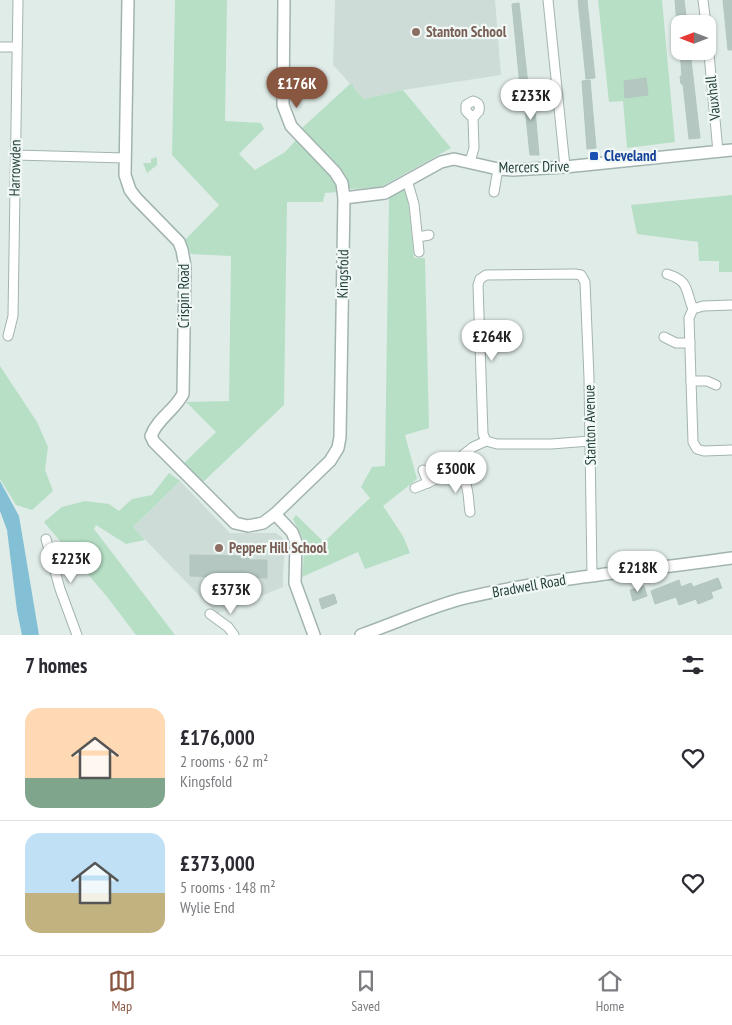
<!DOCTYPE html>
<html lang="en">
<head>
<meta charset="utf-8">
<style>
	:root { --surface:#fff; --page:#f7f7f7; --text:#2b2b33; --muted:#7c7c81; --line:#e1e1e2; --accent:#895640 }
	body { margin:0; font-family:"PT Sans Narrow",sans-serif; background:var(--page); color:var(--text); height:100vh; display:flex; flex-direction:column; font-size:19px; white-space:nowrap }
	* { box-sizing:border-box; margin:0 }
	p { font-size:16px; color:var(--muted) }
	.icon { flex:none; width:28px; height:28px; fill:none; stroke:currentColor; stroke-width:2; stroke-linecap:round; stroke-linejoin:round }
	.map { position:relative; height:635px; overflow:hidden }
	.sheet { display:flex; flex-direction:column; background:var(--surface); flex:1 }
	.sheet>* { flex:none }
	.needle { width:32px; rotate:270deg }
	.controls { position:absolute; left:671px; top:15px; display:grid; gap:10px }
	.controls a { display:grid; place-items:center; width:45px; height:45px; border-radius:10px; background:var(--surface); box-shadow:0 1px 4px #0004; font-size:25px }
	.price { position:absolute; translate:-50% -42px; padding:0 11px; border-radius:18px; background:#fff; color:#222; font-size:16px; line-height:32px; filter:drop-shadow(0 1px 2px #0008) }
	.price::after { content:''; position:absolute; left:50%; top:30px; width:15px; height:11px; margin-left:-8px; background:inherit; clip-path:polygon(0 0,100% 0,50% 100%) }
	.price.active { background:var(--accent); color:#fff }
	ul { padding:0; list-style:none }
	li { display:flex; align-items:center; gap:15px; height:125px; padding:0 25px }
	li+li { border-top:1px solid var(--line) }
	li span { display:grid; place-items:center; flex:none; width:140px; height:100px; border-radius:15px; color:#555 }
	li>.icon { margin-inline-start:auto }
	span .icon { width:60px; height:60px; fill:#fffc; stroke-width:1 }
	li b { font-size:21px }
	h2 { display:flex; justify-content:space-between; align-items:center; height:60px; padding:0 25px; font-size:21px }
	.dock { display:flex; justify-content:space-around; align-items:center; height:70px; border-top:1px solid var(--line); background:var(--surface); font-size:14px; color:var(--muted) }
	.dock a { display:grid; justify-items:center; gap:2px }
	.dock .active { color:var(--accent) }
	.map>svg:first-child { display:block }
	.built { fill:#cedcd7 }
	.green { fill:#b7dfc6 }
	.water { fill:#84c0d5 }
	.building { fill:#b5c7c1; stroke:#b2c6c0 }
	.lines { fill:none; stroke-linecap:round; stroke-linejoin:round }
	.minor-casing { stroke:#a2b4b0; stroke-width:11 }
	.tertiary-casing { stroke:#a2b4b0; stroke-width:14 }
	.minor { stroke:#fff; stroke-width:9 }
	.tertiary { stroke:#fff; stroke-width:11 }
	.education-dot { fill:#8d6e63; stroke:#f1f8f5; stroke-width:2 }
	.transit-dot { fill:#1a4fb4; stroke:#f1f8f5; stroke-width:2 }
	.labels { text-anchor:middle; stroke-width:4.5; stroke-linejoin:round; paint-order:stroke }
	.education-label { font-size:15px; font-weight:bold; fill:#785e54; stroke:#f1f8f5; text-anchor:start }
	.street-label { font-size:15px; fill:#1f3d38; stroke:#f1f8f5 }
	.transit-label { font-size:15px; font-weight:bold; fill:#164399; stroke:#f1f8f5; text-anchor:start }
</style>
</head>
<body>
<div class="map">
<svg width="732" height="635" viewBox="0 0 732 635">
	<rect width="100%" height="100%" fill="#e0ece8"/>
	<!-- built -->
	<g class="built">
		<polygon points="335,0 495,0 501,75 403,90 364,99 333,65"/>
		<polygon points="180,481 230,533 276,533 283,538 285,547 283,575 283,587 217,614 133,527"/>
	</g>
	<!-- green -->
	<g class="green">
		<polygon points="175,0 227,0 225,121 261,123 264,129 239,154 255,170 285,152 297,139 331,173 338,192 325,193 323,202 287,202 284,405 200,485 182,465 216,432 186,402 229,401 231,256 191,254 184,241 219,205 172,155"/>
		<polygon points="598,0 662,0 675,142 627,148 623,101 609,102"/>
		<polygon points="350,84 353,84 353,87 364,99 403,90 451,148 379,188 349,189 346,176 336,163 301,129"/>
		<polygon points="157,157 157,165 147,173 143,163 151,163 151,159"/>
		<polygon points="407,189 414,258 425,258 429,428 405,435 417,479 383,506 403,536 410,553 365,569 358,552 302,577 305,543 293,519 296,515 324,542 370,498 361,487 372,467 385,466 389,195"/>
		<polygon points="732,195 732,272 719,272 719,261 699,261 698,242 637,234 631,205"/>
		<polygon points="0,366 37,422 48,447 45,470 53,491 32,510 16,505 0,479"/>
		<polygon points="169,473 180,481 133,527 145,540 126,544 96,525 94,529 175,635 136,635 108,598 44,522 62,507 85,501 109,504 119,511 132,499 152,495"/>
	</g>
	<!-- water -->
	<polygon class="water" points="0,481 19,516 39,635 22,635 17,611 7,530 0,511"/>
	<!-- building -->
	<g class="building">
		<polygon points="578,0 587,0 595,78 586,79"/>
		<polygon points="675,0 684,0 687,23 677,24"/>
		<polygon points="723,0 732,0 732,50 728,50"/>
		<polygon points="519,3 528,85 520,86 512,4"/>
		<polygon points="680,51 690,51 700,138 689,139 683,84 681,84 680,76 682,76"/>
		<polygon points="646,78 648,95 625,98 624,81"/>
		<polygon points="590,80 596,148 587,149 582,81"/>
		<polygon points="533,87 539,155 530,155 523,88"/>
		<polygon points="240,544 249,544 249,560 267,560 267,578 190,576 190,555 240,556"/>
		<polygon points="718,578 722,588 711,592 713,598 698,604 696,599 679,605 676,597 655,604 651,591 679,580 681,587 691,583 693,587"/>
		<polygon points="644,586 647,596 633,601 630,590"/>
		<polygon points="334,594 337,603 322,609 319,599"/>
	</g>
	<g class="lines">
		<defs>
			<g id="minor">
				<polyline points="548,0 565,167"/>
				<polyline points="703,0 706,24"/>
				<polyline points="708,43 718,152"/>
				<polyline points="0,47 17,47"/>
				<polyline points="15,155 125,158"/>
				<path d="M470,162L474,148L473,118L466,111V105L473,101C479,103 480,105 479,111L473,118"/>
				<polyline points="407,180 414,204 419,252"/>
				<polyline points="494,192 498,169"/>
				<polyline points="418,237 429,235"/>
				<path d="M667,274C690,281 685,290 693,309"/>
				<polyline points="732,305 703,306 693,309 689,318 693,442 697,449 704,451 732,450"/>
				<polyline points="8,336 13,316 18,0"/>
				<polyline points="664,337 676,343 690,343"/>
				<polyline points="691,381 707,381 716,385"/>
				<polyline points="590,441 551,444 497,444 486,441 483,434 478,285 480,279 486,275 575,274 581,275 585,282 589,378 592,575"/>
				<path d="M454,469C471,485 467,492 470,512"/>
				<polyline points="423,470 428,483"/>
				<polyline points="415,488 437,479 454,469 464,454 473,447 486,441"/>
				<polyline points="46,539 60,589 77,635"/>
				<polyline points="210,614 228,627 234,635"/>
			</g>
			<g id="tertiary">
				<path d="M128,0L125,175L130,190L136,198L179,242L182,250L185,266L183,394C174,411 157,419 151,436L154,442L235,523L248,526L263,523L275,514L330,461L338,448L340,437L344,198L342,183L335,172L291,126L283,105L284,0"/>
				<polyline points="344,198 385,193 441,162 454,159 498,169 513,170 565,167 732,150"/>
				<polyline points="275,514 292,532 296,542 295,583 314,635"/>
				<path d="M361,635C396,623 429,607 465,598C553,577 643,571 732,558"/>
			</g>
		</defs>
		<!-- minor casing -->
		<use href="#minor" class="minor-casing"/>
		<!-- tertiary casing -->
		<use href="#tertiary" class="tertiary-casing"/>
		<!-- minor -->
		<use href="#minor" class="minor"/>
		<!-- tertiary -->
		<use href="#tertiary" class="tertiary"/>
	</g>
	<!-- markers -->
	<g class="education-dot">
		<circle cx="416" cy="32" r="5"/>
		<circle cx="219" cy="548" r="5"/>
	</g>
	<rect class="transit-dot" x="589" y="151" width="10" height="10" rx="2.5"/>
	<g class="labels">
		<!-- education labels -->
		<g class="education-label">
			<text x="426" y="37">Stanton School</text>
			<text x="229" y="553">Pepper Hill School</text>
		</g>
		<!-- street labels -->
		<g class="street-label">
			<text transform="translate(713 98) rotate(-96)" y="5">Vauxhall</text>
			<text transform="translate(534 167) rotate(-1)" y="5">Mercers Drive</text>
			<text transform="translate(15 168) rotate(-89)" y="5">Harrowden</text>
			<text transform="translate(343 274) rotate(-89)" y="5">Kingsfold</text>
			<text transform="translate(184 296) rotate(-90)" y="5">Crispin Road</text>
			<text transform="translate(590 425) rotate(-91)" y="5">Stanton Avenue</text>
			<text transform="translate(529 586) rotate(-10)" y="5">Bradwell Road</text>
		</g>
		<!-- transit labels -->
		<g class="transit-label">
			<text x="604" y="161">Cleveland</text>
		</g>
	</g>
</svg>
<div class="controls">
<a><svg class="needle" viewBox="-14 -14 28 28"><path d="M0-13l5 13h-10z" fill="#e53935"/><path d="M0 13l5-13h-10z" fill="#7c7c81"/></svg></a>
</div>
<b class="price active" style="left:297px;top:109px">£176K</b>
<b class="price" style="left:531px;top:121px">£233K</b>
<b class="price" style="left:492px;top:362px">£264K</b>
<b class="price" style="left:456px;top:494px">£300K</b>
<b class="price" style="left:71px;top:584px">£223K</b>
<b class="price" style="left:638px;top:593px">£218K</b>
<b class="price" style="left:231px;top:615px">£373K</b>
</div>
<section class="sheet">
<h2>7 homes<svg class="icon" aria-label="filters" viewBox="0 0 24 24"><path d="M4 7h16M4 17h16"/><circle cx="9" cy="7" r="2"/><circle cx="15" cy="17" r="2"/></svg></h2>
<ul>
<li><span style="background:linear-gradient(#ffd9b3 70%,#7fa58c 0)"><svg class="icon" aria-label="home" viewBox="0 0 24 24"><path d="M3 11l9-7 9 7M6 9v11h12V9"/></svg></span><div><b>£176,000</b><p>2 rooms · 62 m²</p><p>Kingsfold</p></div><svg class="icon" aria-label="heart" viewBox="0 0 24 24"><path d="M12 20l-8-8c-3-5 5-10 8-4 3-6 11-1 8 4z"/></svg></li>
<li><span style="background:linear-gradient(#bfe0f5 60%,#c2b280 0)"><svg class="icon" aria-label="home" viewBox="0 0 24 24"><path d="M3 11l9-7 9 7M6 9v11h12V9"/></svg></span><div><b>£373,000</b><p>5 rooms · 148 m²</p><p>Wylie End</p></div><svg class="icon" aria-label="heart" viewBox="0 0 24 24"><path d="M12 20l-8-8c-3-5 5-10 8-4 3-6 11-1 8 4z"/></svg></li>
</ul>
</section>
<nav class="dock">
<a class="active"><svg class="icon" aria-label="map" viewBox="0 0 24 24"><path d="M3 6l6-2 6 2 6-2v14l-6 2-6-2-6 2zM9 4v14M15 6v14"/></svg>Map</a>
<a><svg class="icon" aria-label="saved" viewBox="0 0 24 24"><path d="M7 4h10v16l-5-4-5 4z"/></svg>Saved</a>
<a><svg class="icon" aria-label="home" viewBox="0 0 24 24"><path d="M3 11l9-7 9 7M6 9v11h12V9"/></svg>Home</a>
</nav>
</body>
</html>
